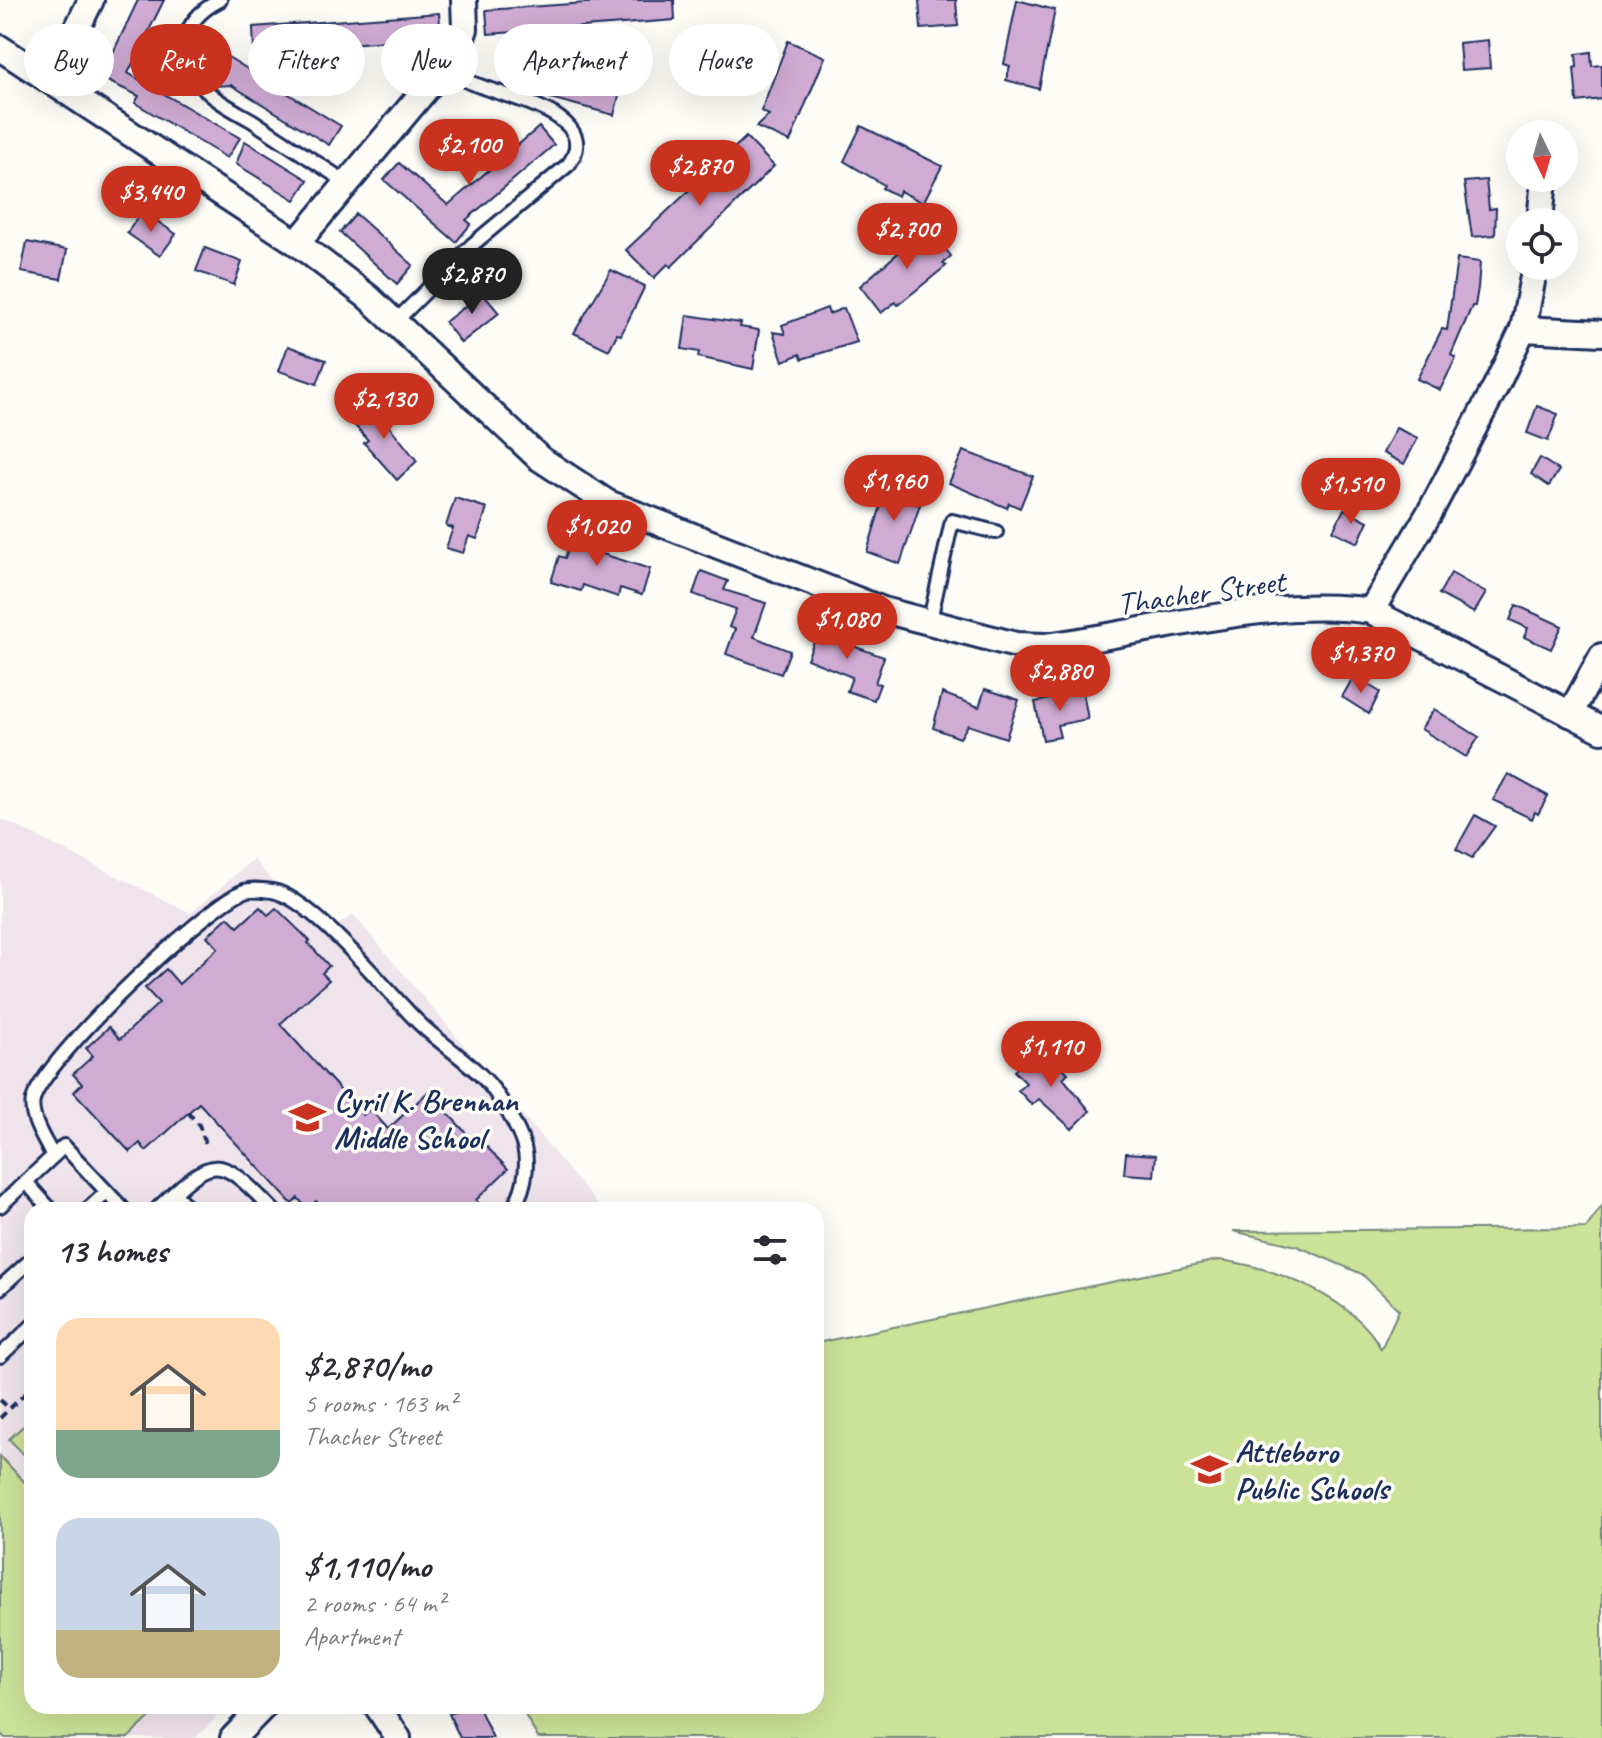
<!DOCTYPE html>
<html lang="en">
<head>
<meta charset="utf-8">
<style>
	:root { --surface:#fff; --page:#f7f7f7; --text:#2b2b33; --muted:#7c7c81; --accent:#c8321e }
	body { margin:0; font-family:Caveat,sans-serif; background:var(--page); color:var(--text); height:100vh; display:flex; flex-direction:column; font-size:30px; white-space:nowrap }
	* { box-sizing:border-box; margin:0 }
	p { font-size:26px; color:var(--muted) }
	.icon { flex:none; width:44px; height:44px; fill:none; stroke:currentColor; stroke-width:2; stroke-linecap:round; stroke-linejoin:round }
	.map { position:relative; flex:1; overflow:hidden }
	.sheet { position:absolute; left:24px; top:1202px; width:800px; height:512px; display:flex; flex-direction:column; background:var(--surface); border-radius:24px; box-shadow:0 8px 32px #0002 }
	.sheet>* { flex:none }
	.guide { position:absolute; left:24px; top:24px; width:800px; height:72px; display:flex; gap:16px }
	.needle { width:52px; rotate:175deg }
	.fabs { position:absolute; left:1506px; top:120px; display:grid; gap:16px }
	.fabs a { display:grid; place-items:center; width:72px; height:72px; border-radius:50%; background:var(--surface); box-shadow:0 8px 32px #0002; font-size:40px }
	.price { position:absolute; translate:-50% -68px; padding:0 18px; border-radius:28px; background:var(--accent); color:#fff; font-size:26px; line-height:52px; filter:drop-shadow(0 2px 4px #0008) }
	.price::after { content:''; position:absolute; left:50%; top:48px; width:24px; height:18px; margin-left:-12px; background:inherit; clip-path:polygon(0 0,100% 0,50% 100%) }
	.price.current { background:#222; color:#fff }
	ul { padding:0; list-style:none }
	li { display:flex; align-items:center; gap:24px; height:200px; padding:0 32px }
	li span { display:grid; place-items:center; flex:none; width:224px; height:160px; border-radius:24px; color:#555 }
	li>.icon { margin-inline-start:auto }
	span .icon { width:96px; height:96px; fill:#fffc; stroke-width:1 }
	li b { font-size:34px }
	h2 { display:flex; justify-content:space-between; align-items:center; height:96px; padding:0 32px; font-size:34px }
	.chip { padding:0 28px; border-radius:36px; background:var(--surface); box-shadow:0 8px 32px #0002; font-size:28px; line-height:72px }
	.chip.current { background:var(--accent); color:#fff }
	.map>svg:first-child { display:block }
	.built { fill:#f0e4ec }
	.green { fill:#cce298; stroke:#74887b; stroke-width:2 }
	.building { fill:#d0abd4; stroke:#1b2f5e; stroke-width:2 }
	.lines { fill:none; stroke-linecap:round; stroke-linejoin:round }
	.service-casing { stroke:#1b2f5e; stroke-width:18 }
	.minor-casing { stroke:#1b2f5e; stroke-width:30 }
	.path { stroke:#1b2f5e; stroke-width:4; stroke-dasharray:8 6; stroke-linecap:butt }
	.service { stroke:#fdfcf7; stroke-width:12 }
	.minor { stroke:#fdfcf7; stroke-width:24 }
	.labels { text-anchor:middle; stroke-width:7; stroke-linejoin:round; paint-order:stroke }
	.street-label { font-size:32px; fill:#1b2f5e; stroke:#fdfcf7 }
	.poi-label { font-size:32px; font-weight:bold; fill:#1b2f5e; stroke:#fdfcf7; text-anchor:start }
</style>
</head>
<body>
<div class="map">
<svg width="1602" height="1738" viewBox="0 0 1602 1738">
	<rect width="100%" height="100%" fill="#fdfcf7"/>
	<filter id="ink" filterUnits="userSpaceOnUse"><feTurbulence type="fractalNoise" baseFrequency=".0125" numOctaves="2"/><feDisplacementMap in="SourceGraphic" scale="16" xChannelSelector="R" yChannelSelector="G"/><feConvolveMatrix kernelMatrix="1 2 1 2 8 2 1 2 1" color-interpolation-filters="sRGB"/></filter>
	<g filter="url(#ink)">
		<!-- built -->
		<polygon class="built" points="0,818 191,913 253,859 323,936 353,914 601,1208 613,1210 32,1210 32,1706 227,1706 196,1738 0,1738"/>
		<!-- green -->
		<g class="green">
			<path d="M1602,1206V1738H538L520,1706H816V1343L1218,1260C1271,1265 1356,1299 1381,1349L1399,1310L1362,1274L1297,1246L1233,1231L1586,1228Z"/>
			<polygon points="32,1418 32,1463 9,1439"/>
			<polygon points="0,1456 32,1490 32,1706 162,1706 128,1738 5,1738 0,1733"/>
		</g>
		<!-- building -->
		<g class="building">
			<polygon points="138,0 164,0 128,73 240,138 227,158 135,103 139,96 101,78"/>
			<polygon points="629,0 674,0 675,20 488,34 486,10"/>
			<polygon points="919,0 956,0 958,26 921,29"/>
			<polygon points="1017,0 1055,10 1039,89 1006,80 1010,66 1004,64"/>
			<polygon points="439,13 441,37 254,51 253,27"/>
			<polygon points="1488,40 1490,68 1461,70 1459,43"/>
			<polygon points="788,41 825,57 790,142 756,127 769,115 761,111"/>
			<polygon points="210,46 341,126 329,145 231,85 215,86"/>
			<polygon points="1591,52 1592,66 1602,65 1602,99 1577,102 1574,68 1577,67 1576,54"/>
			<polygon points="530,68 620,92 614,115 524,91"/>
			<polygon points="861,126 942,166 923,203 900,191 898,196 882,188 884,185 844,161"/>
			<polygon points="539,127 554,145 466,220 471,224 456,242 384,180 399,163 448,205"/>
			<polygon points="746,137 774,166 671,267 668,264 654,278 626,250"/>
			<polygon points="245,141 308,180 295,200 236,164"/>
			<polygon points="1486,180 1489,209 1496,208 1495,235 1472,237 1464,182"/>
			<polygon points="142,211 176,234 160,256 127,233"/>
			<polygon points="356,214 413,265 397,284 340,232"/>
			<polygon points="928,227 951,256 943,263 946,266 898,305 895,302 881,313 860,286"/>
			<polygon points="27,242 67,250 61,279 21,272"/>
			<polygon points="205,248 242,262 234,285 196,271"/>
			<polygon points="1457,259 1480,262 1478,288 1475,306 1472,306 1451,355 1456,358 1440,390 1417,379 1442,329 1447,330"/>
			<polygon points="611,270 645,286 621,335 617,334 609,350 574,333"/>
			<polygon points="479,289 499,313 461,343 445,322 468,304 465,300"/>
			<polygon points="827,308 829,314 844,308 857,342 802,359 800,354 783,361 773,332 785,334 782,325"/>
			<polygon points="687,315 741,323 740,327 759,330 753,369 698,357 699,352 682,349"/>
			<polygon points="288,346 326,360 317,384 279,371"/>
			<polygon points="370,402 417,461 397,480 364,443 368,440 350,420"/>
			<polygon points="1537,406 1558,414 1548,441 1527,433"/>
			<polygon points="1396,428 1418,438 1404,464 1383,453"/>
			<polygon points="963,451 1033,476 1020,508 1009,503 1007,508 949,483"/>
			<polygon points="1540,458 1559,470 1549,486 1531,474"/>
			<polygon points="888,482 918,492 914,503 920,505 900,564 867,552"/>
			<polygon points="455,498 487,508 477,539 469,536 463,553 446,548 453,528 446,526"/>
			<polygon points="1344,509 1368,521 1358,543 1333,531"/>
			<polygon points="575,526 599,534 593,551 650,569 642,595 620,588 618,597 583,585 581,591 551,582 559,556 565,558"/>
			<polygon points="701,571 728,581 724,590 766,603 754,637 790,651 781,674 726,654 735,629 729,627 736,609 693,594"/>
			<polygon points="1451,573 1486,593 1474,613 1439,594"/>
			<polygon points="1516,605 1562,626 1551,649 1524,637 1528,628 1510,620"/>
			<polygon points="822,622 838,629 839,641 884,657 875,683 880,684 874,700 847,691 852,677 807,659"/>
			<polygon points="1354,676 1380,692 1369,714 1342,697"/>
			<polygon points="985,689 1019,700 1006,738 968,725 960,738 933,728 942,693 979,707"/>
			<polygon points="1083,692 1088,719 1057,725 1060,737 1043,740 1035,702"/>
			<polygon points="1434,709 1479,737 1466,757 1421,729"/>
			<polygon points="1508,774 1548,796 1538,814 1535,812 1532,819 1493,800"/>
			<polygon points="1475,815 1495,826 1472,858 1456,849"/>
			<polygon points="260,907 268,915 276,908 310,941 308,943 329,966 322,973 329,980 280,1024 363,1115 370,1109 388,1129 428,1092 481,1149 485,1145 508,1169 476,1200 485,1210 325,1210 316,1201 307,1209 298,1198 292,1204 199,1103 146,1151 140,1143 130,1152 74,1092 82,1084 73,1074 93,1056 86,1048 109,1027 120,1039 159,1003 145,988 166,969 179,984 218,948 207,936 228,917 238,927"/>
			<polygon points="1035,1051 1045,1062 1051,1056 1068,1073 1063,1078 1090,1111 1072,1129 1039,1099 1032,1105 1018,1090 1026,1083 1014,1071"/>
			<polygon points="1126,1153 1156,1155 1154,1176 1124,1174"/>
			<polygon points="466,1706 478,1706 493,1738 460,1738 449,1714"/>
		</g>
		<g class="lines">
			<defs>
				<g id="service">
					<path d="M220,0C177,22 173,63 210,94C223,105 239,113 253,121C284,142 316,162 347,183"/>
					<path d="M395,322L472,245L569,164C605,112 496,96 465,80C458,76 453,69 448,63"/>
					<polyline points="929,624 952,521 996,532"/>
					<path d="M53,1156C45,1141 29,1117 33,1100C43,1060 202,910 242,892C249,888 264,890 272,891C312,897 388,993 420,1024C441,1044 469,1061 488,1083C501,1098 519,1129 524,1147C529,1166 524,1196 510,1210"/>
					<polyline points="26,1182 51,1210"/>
					<polyline points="174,1193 190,1210"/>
					<polyline points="0,1206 64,1146 124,1210"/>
					<polyline points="87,1210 107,1192"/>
					<path d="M156,1210C215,1154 217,1153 273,1210"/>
					<polyline points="0,1288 32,1259"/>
					<polyline points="0,1356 32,1326"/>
				</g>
				<g id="minor">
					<path d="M0,48L297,243L368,297L539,458L608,503L883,610L1016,645L1046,646C1146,633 1272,596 1371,611L1602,730"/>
					<polyline points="52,80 91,0"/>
					<polyline points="1540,222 1544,178"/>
					<polyline points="297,243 456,53 465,29 464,0"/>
					<polyline points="1523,329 1602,333"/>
					<polyline points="1371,611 1430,512 1498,382 1523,329 1535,266"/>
					<polyline points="1570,714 1602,656"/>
					<polyline points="377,1706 398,1738"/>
					<polyline points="233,1738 264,1706"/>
				</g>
			</defs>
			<!-- service casing -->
			<use href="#service" class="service-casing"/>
			<!-- minor casing -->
			<use href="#minor" class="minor-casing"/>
			<!-- path -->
			<g class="path">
				<polyline points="188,1112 199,1125 207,1147"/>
				<polyline points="0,1400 10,1409"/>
				<polyline points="0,1418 32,1387"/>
			</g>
			<!-- service -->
			<use href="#service" class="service"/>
			<!-- minor -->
			<use href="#minor" class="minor"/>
		</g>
	</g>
	<!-- icons -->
	<defs>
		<symbol id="school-bare" viewBox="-9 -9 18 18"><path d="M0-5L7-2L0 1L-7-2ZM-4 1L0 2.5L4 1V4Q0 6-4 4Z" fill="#c8321e" stroke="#fdfcf7" stroke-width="2.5" paint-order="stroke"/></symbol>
	</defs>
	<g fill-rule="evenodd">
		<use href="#school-bare" x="282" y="1092" width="51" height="51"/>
		<use href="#school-bare" x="1184" y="1444" width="51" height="51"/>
	</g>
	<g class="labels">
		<!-- street labels -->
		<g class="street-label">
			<text transform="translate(1201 592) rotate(-8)" y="11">Thacher Street</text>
		</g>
		<!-- poi labels -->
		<g class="poi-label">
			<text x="334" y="1111">Cyril K. Brennan<tspan x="334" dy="37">Middle School</tspan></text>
			<text x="1235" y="1462">Attleboro<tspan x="1235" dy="37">Public Schools</tspan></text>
		</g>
	</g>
</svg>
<div class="fabs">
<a><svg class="needle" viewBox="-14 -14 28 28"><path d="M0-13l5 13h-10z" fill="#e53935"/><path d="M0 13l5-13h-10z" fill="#7c7c81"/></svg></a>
<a><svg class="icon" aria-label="locate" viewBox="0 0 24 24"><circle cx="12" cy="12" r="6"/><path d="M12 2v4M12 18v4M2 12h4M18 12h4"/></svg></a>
</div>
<b class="price" style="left:469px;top:187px">$2,100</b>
<b class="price" style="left:700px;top:208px">$2,870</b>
<b class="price" style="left:151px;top:234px">$3,440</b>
<b class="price" style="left:907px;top:271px">$2,700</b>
<b class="price current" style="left:472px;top:316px">$2,870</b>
<b class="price" style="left:384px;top:441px">$2,130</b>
<b class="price" style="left:894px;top:523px">$1,960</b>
<b class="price" style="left:1351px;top:526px">$1,510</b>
<b class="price" style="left:597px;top:568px">$1,020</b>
<b class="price" style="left:847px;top:661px">$1,080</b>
<b class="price" style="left:1361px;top:695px">$1,370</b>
<b class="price" style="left:1060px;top:713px">$2,880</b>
<b class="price" style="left:1051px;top:1089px">$1,110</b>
<div class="guide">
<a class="chip">Buy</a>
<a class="chip current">Rent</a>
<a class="chip">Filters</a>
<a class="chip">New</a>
<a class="chip">Apartment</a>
<a class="chip">House</a>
</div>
<section class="sheet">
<h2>13 homes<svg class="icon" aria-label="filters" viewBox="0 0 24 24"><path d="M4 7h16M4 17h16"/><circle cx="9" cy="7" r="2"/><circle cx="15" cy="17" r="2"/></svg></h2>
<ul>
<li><span style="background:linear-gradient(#ffd9b3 70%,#7fa58c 0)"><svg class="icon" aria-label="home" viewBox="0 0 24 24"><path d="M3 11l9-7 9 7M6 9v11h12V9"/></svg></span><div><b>$2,870/mo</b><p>5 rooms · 163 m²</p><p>Thacher Street</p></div></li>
<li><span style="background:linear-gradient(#c9d6e8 70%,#c2b280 0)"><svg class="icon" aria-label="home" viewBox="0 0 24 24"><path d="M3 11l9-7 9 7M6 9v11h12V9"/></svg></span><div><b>$1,110/mo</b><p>2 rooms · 64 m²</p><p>Apartment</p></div></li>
</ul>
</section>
</div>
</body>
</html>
